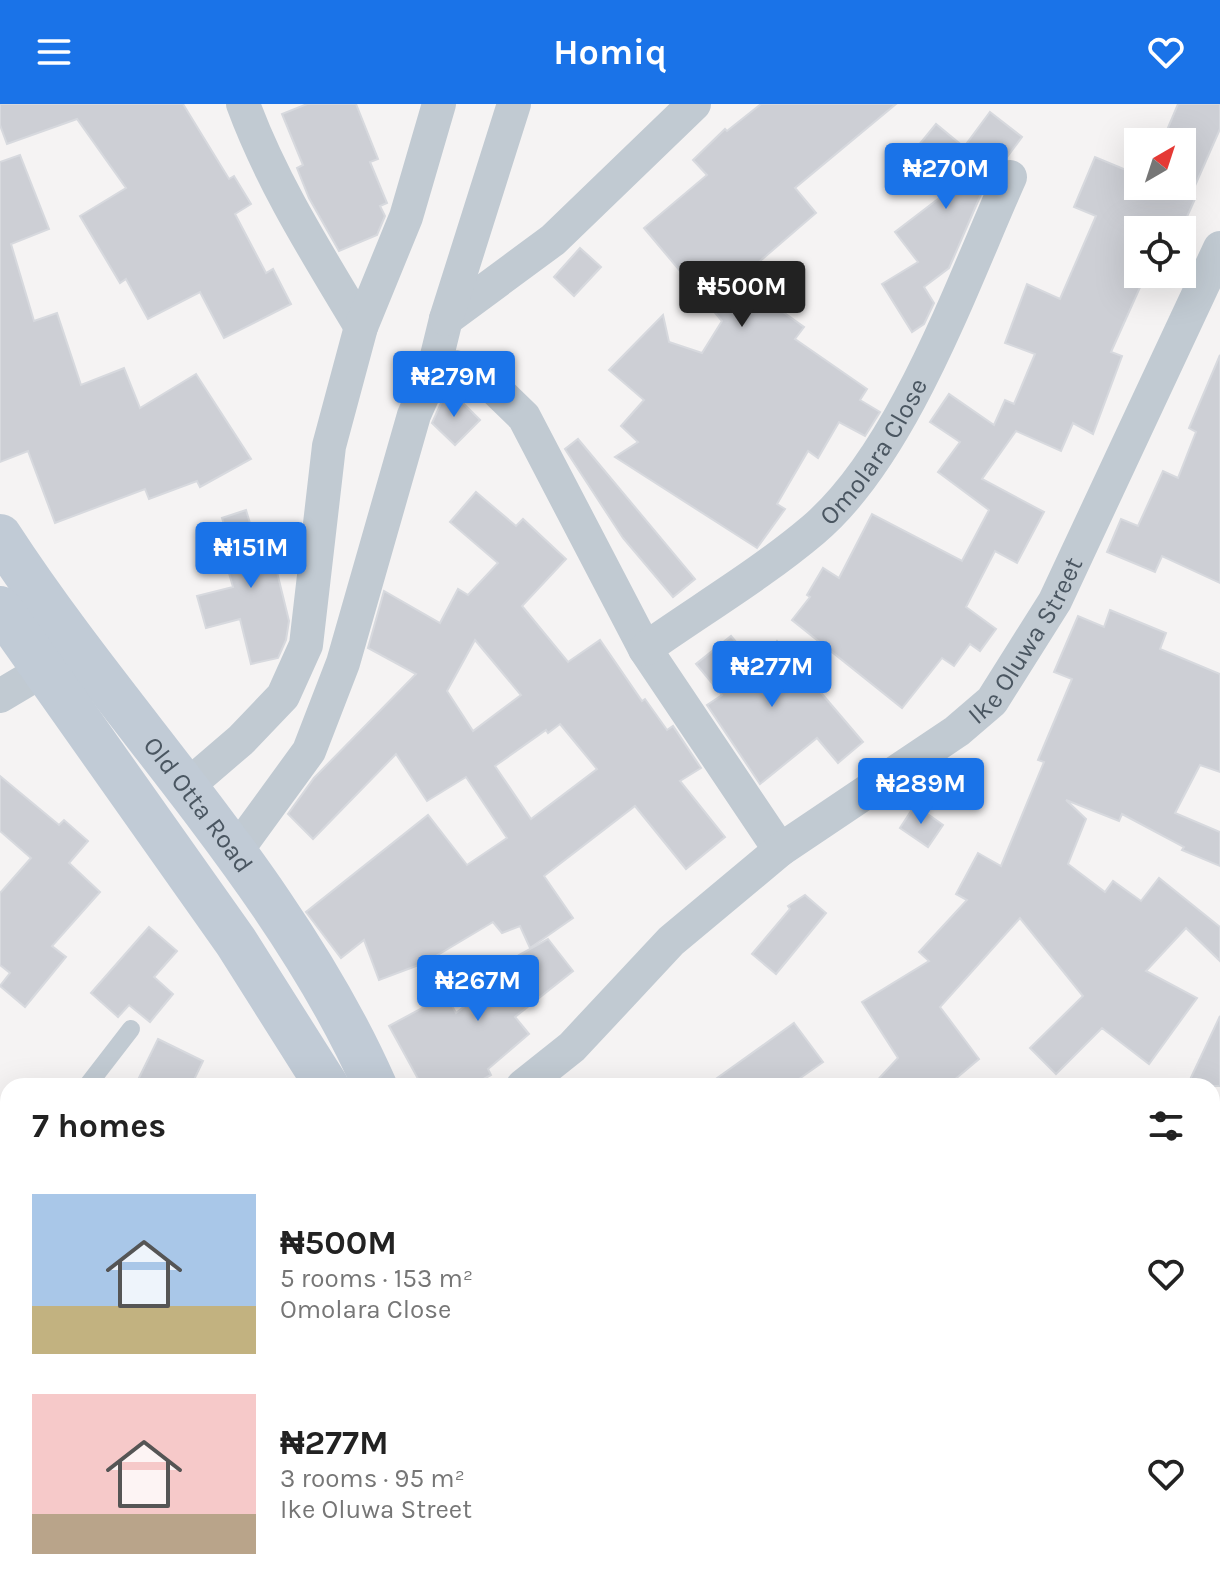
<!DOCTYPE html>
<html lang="en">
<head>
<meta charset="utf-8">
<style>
	:root { --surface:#fff; --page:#f2f2f2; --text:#222; --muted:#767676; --accent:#1a73e8 }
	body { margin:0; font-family:Karla,sans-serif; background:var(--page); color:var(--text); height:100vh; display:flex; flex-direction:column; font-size:30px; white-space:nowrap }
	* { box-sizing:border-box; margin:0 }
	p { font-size:26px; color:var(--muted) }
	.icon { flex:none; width:44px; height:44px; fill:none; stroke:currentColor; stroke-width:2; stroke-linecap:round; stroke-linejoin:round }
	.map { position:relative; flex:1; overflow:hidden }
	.sheet { position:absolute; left:0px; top:974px; width:1220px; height:514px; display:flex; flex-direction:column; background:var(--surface); border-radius:24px 24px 0 0; box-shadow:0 8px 32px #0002 }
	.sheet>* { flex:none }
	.needle { width:52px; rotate:39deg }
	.controls { position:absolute; left:1124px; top:24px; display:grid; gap:16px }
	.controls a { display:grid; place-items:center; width:72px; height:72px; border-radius:0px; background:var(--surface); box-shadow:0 8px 32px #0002; font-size:40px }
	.price { position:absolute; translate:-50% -68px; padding:0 18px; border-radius:8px; background:var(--accent); color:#fff; font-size:26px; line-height:52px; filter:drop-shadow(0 2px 4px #0008) }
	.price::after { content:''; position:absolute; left:50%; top:48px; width:24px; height:18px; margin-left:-12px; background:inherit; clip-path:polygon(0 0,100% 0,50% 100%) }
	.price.current { background:#222; color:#fff }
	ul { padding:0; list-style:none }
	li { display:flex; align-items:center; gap:24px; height:200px; padding:0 32px }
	li span { display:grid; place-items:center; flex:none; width:224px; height:160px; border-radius:0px; color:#555 }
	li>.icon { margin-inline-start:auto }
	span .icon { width:96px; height:96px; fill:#fffc; stroke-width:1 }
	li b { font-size:34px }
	h2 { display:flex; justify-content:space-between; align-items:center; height:96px; padding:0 32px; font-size:34px }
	header { display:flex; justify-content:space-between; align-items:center; height:104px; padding:0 32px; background:var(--accent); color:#fff; font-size:36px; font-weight:700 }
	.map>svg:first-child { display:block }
	.building { fill:#cdcfd5; stroke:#d7d9de; stroke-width:2; fill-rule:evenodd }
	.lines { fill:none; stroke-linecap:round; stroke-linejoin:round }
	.lane { stroke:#c1cad2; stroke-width:18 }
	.street { stroke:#c1cad2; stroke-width:34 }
	.secondary { stroke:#c1cbd6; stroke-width:44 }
	.primary { stroke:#b3c2d1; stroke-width:44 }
	.labels { text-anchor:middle; stroke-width:7; stroke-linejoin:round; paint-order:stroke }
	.street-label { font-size:26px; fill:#4a5661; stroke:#fff }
</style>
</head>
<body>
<header><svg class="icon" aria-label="menu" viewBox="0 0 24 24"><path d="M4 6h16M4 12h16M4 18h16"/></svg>Homiq<svg class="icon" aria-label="heart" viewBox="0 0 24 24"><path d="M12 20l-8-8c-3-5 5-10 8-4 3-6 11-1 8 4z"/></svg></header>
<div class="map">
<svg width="1220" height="1487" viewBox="0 0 1220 1487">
	<rect width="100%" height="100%" fill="#f5f3f3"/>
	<!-- building -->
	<g class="building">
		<polygon points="0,0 183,0 229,75 234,72 251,100 235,110 266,169 273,165 291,200 224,234 200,188 148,215 126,175 120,179 80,112 126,84 77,15 7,40 0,21"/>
		<polygon points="307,0 356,0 378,55 370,58 387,99 380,102 385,112 377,131 339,147 309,94 297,64 303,61 282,10"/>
		<polygon points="761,0 896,0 795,84 816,109 738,176 804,223 795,235 867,285 860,296 880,308 865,332 839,318 818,354 808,347 777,400 785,405 757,444 615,353 638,338 621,322 644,296 609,266 663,211 669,238 702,249 722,217 644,124 707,71 693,56 725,25 727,27"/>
		<polygon points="1178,0 1220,0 1220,25 1190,93 1195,95 1181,126 1138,126 1138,170 1146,170 1111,248 1122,252 1093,330 1073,319 1061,347 1016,327 982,375 1044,408 1017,459 995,447 966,503 996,525 980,547 970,540 954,562 942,554 902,604 792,516 810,493 807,491 823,464 839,474 872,410 962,457 989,406 938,368 960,338 930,318 949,290 994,321 1005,296 1014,300 1035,250 1005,239 1027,180 1060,195 1096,112 1074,103 1095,53 1138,71 1138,82 1182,82 1182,38 1162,38"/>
		<polygon points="990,8 1022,33 1007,53 992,65 949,164 924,183 934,199 924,220 912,228 882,180 918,158 895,128 955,82 913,48 936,20 964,43"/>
		<polygon points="20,51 49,125 11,140 34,217 57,209 81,281 124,264 140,304 196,270 251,355 200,383 197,377 149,395 145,385 55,419 28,347 0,358 0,58"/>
		<polygon points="580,144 601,163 574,192 554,173"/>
		<polygon points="1220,251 1220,479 1162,452 1155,468 1107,448 1121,415 1138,422 1163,367 1178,374 1196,328 1189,324"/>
		<polygon points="452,288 480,316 455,341 432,319 441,299"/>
		<polygon points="578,335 695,475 673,493 623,434 565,345"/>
		<path d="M476,388L516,422L523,415L566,455L522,502L568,558L600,536L642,597L645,595L667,626L673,622L701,664L680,677L725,733L686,765L635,702L544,772L573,814L530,844L520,822L502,829L493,818L424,859L379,876L364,836L341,854L306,808L428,711L467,761L507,734L466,673L427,697L396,650L313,735L288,710L314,674L416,570L368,544L384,487L440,519L458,485L468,491L498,459L450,418ZM475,536L521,591L473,627L447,587ZM560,620L597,665L531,715L495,662L546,626L548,629Z"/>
		<polygon points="246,406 253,429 272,423 284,466 277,468 289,517 286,536 278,554 251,560 240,515 206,524 197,492 233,483 220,438 229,436 222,414"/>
		<polygon points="1110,506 1166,529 1160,545 1220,570 1220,668 1200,661 1175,709 1220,728 1220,762 1182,746 1184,743 1122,710 1119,717 1066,696 1086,715 1068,760 1105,788 1113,777 1141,797 1159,774 1220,823 1220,857 1186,824 1146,867 1197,894 1149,960 1102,924 1056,970 1030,944 1083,892 1020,814 940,903 979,955 947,982 872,982 898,954 862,898 929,857 919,848 967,796 956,790 978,749 1001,762 1044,658 1038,656 1072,575 1054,568 1078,512 1104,523"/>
		<polygon points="731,532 757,563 777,537 863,638 838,659 817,634 760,680 707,601 722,591 696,560"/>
		<polygon points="0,672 59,721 64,716 88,737 69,759 100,788 52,842 66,853 25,903 0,882 10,869 0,861 0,789 31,754 0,727"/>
		<polygon points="915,701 943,721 928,743 900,724"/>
		<polygon points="805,791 826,809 776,870 752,850 790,805 788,802"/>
		<polygon points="149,823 177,847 154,873 173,890 150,918 129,901 118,913 91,889"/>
		<polygon points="548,835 573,867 515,913 529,930 488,965 491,971 471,982 422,982 389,922 446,891 456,909 523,856 519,851"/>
		<polygon points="1220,912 1220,982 1187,982"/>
		<polygon points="794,919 823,958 789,982 706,982"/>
		<polygon points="158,935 203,957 191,982 135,982"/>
	</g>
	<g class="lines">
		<!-- lane -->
		<polyline class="lane" points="87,982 131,925"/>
		<!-- street -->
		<g class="street">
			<path d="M243,0C272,79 318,151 361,223"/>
			<polyline points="694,0 553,136 446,215 433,268 455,263 483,273 524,313 645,545 780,746"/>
			<polyline points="446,215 514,0"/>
			<path id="s1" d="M645,545C700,506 761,470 813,426C903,350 962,180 1010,73"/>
			<polyline points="0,592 42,567"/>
			<polyline points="185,684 241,636 283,592 306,541 329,342 361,223 406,113 439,0"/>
			<polyline points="234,750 309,647 343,559 414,311 433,268"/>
			<path id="s2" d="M523,982L572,943L671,837L780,746L957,627L992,597L1055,497L1220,144"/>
			<polyline points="1212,1379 1220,1308"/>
			<polyline points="16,1487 18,1480"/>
		</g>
		<!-- secondary -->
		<g class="secondary">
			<path id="s3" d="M0,432C121,618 285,778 375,982"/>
			<polyline points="0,504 236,838 327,982"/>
			<polyline points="287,1487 291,1480"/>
			<polyline points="338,1487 341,1480"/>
		</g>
		<!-- primary -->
		<g class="primary">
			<polyline points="0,1203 8,1203"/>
			<polyline points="0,1236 8,1236"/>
			<polyline points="1184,1480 1203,1487"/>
		</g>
	</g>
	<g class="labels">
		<!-- street labels -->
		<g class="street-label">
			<text dy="9" stroke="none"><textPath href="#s1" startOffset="306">Omolara Close</textPath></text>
			<text dy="9" stroke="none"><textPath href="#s2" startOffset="678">Ike Oluwa Street</textPath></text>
			<text dy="9" stroke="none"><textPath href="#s3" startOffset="334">Old Otta Road</textPath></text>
		</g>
	</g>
</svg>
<div class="controls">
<a><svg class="needle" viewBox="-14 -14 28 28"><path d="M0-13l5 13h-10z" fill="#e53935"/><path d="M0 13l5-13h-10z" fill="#767676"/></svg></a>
<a><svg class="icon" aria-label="locate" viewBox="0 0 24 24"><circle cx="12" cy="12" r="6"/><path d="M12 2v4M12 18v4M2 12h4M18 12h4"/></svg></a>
</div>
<b class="price" style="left:946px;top:107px">₦270M</b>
<b class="price current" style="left:742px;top:225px">₦500M</b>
<b class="price" style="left:454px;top:315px">₦279M</b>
<b class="price" style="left:251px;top:486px">₦151M</b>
<b class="price" style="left:772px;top:605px">₦277M</b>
<b class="price" style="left:921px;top:722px">₦289M</b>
<b class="price" style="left:478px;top:919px">₦267M</b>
<section class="sheet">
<h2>7 homes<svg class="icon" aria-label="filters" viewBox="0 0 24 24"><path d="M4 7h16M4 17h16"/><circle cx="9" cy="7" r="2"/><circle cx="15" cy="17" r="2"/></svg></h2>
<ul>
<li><span style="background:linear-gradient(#a9c7e8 70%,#c2b280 0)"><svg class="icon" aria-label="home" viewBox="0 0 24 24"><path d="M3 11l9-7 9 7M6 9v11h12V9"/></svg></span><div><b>₦500M</b><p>5 rooms · 153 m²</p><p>Omolara Close</p></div><svg class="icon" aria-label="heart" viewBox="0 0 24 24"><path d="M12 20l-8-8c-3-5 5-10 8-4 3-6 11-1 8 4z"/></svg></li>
<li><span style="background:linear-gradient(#f6c9c9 75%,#b9a48a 0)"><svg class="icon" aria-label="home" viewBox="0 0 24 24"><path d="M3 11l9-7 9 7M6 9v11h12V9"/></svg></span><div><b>₦277M</b><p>3 rooms · 95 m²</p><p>Ike Oluwa Street</p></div><svg class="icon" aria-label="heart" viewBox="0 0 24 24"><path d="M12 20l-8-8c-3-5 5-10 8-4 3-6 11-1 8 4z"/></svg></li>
</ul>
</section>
</div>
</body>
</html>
